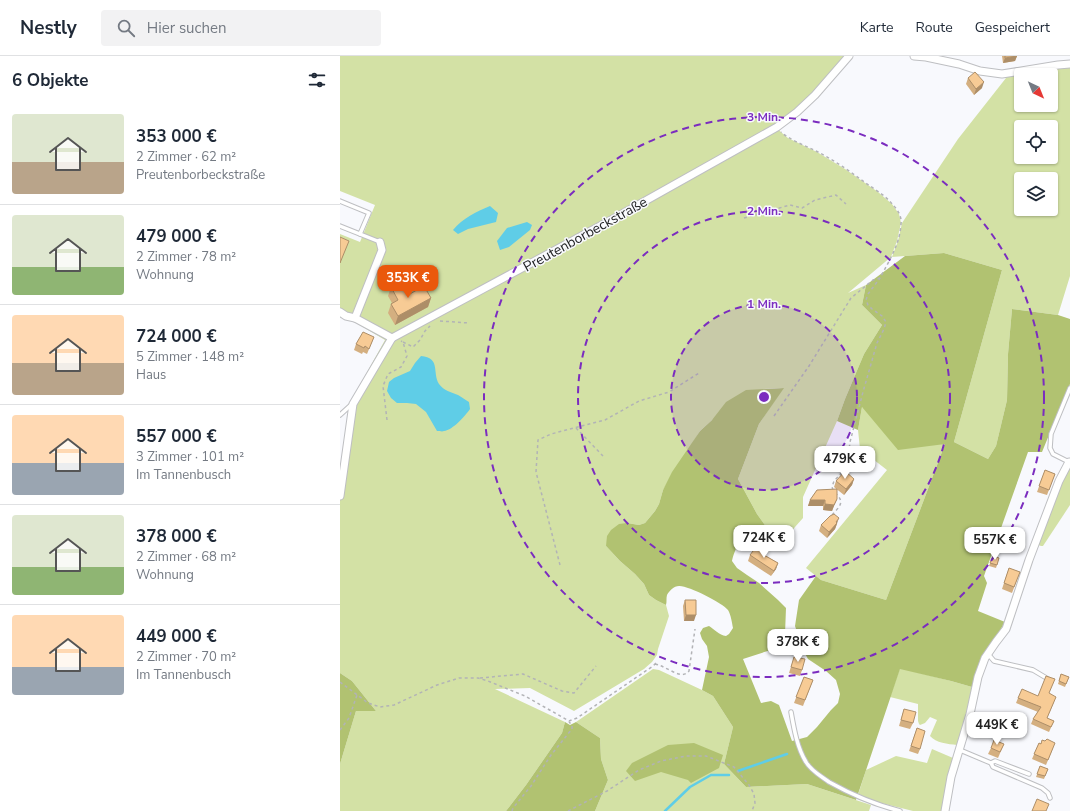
<!DOCTYPE html>
<html lang="de">
<head>
<meta charset="utf-8">
<style>
	:root { --surface:#fff; --page:#f2f2f3; --text:#1f2937; --muted:#747a83; --line:#e0e1e3; --accent:#ea580c }
	body { margin:0; font-family:"Nunito Sans",sans-serif; background:var(--page); color:var(--text); height:100vh; display:flex; flex-direction:column; font-size:15px; white-space:nowrap }
	* { box-sizing:border-box; margin:0 }
	p { font-size:13px; color:var(--muted) }
	.icon { flex:none; width:22px; height:22px; fill:none; stroke:currentColor; stroke-width:2; stroke-linecap:round; stroke-linejoin:round }
	.map { position:relative; flex:1; overflow:hidden }
	.details { display:flex; flex-direction:column; background:var(--surface); width:340px }
	.details>* { flex:none }
	.needle { width:26px; rotate:137deg }
	.buttons { position:absolute; left:674px; top:12px; display:grid; gap:8px }
	.buttons a { display:grid; place-items:center; width:44px; height:44px; border-radius:4px; background:var(--surface); box-shadow:0 1px 3px #0004; font-size:20px }
	.price { position:absolute; translate:-50% -34px; padding:0 9px; border-radius:8px; background:#fff; color:#222; font-size:13px; line-height:26px; filter:drop-shadow(0 1px 2px #0008) }
	.price::after { content:''; position:absolute; left:50%; top:24px; width:12px; height:9px; margin-left:-6px; background:inherit; clip-path:polygon(0 0,100% 0,50% 100%) }
	.price.on { background:var(--accent); color:#fff }
	ul { padding:0; list-style:none }
	li { display:flex; align-items:center; gap:12px; height:100px; padding:0 12px }
	li+li { border-top:1px solid var(--line) }
	li span { display:grid; place-items:center; flex:none; width:112px; height:80px; border-radius:4px; color:#555 }
	li>.icon { margin-inline-start:auto }
	span .icon { width:48px; height:48px; fill:#fffc; stroke-width:1 }
	li b { font-size:17px }
	h2 { display:flex; justify-content:space-between; align-items:center; height:48px; padding:0 12px; font-size:17px }
	header { display:flex; align-items:center; gap:24px; box-sizing:border-box; height:56px; padding:0 20px; background:var(--surface); border-bottom:1px solid var(--line) }
	header strong { font-size:19px }
	nav { display:flex; gap:22px; margin-inline-start:auto; font-size:14px }
	.search { width:280px; height:36px; background:var(--page); display:flex; align-items:center; gap:10px; box-sizing:border-box; padding:0 14px; border-radius:4px; color:var(--muted); font-size:15px }
	main { display:flex; flex:1; min-height:0 }
	.map>svg:first-child { display:block }
	.green { fill:#d3e1a5; fill-rule:evenodd }
	.forest { fill:#b1c271 }
	.water { fill:#5fcde7 }
	.lines { fill:none; stroke-linecap:round; stroke-linejoin:round }
	.stream { stroke:#5fcde7; stroke-width:2.5 }
	.service-casing { stroke:#bebfc2; stroke-width:5.5 }
	.minor-casing { stroke:#bebfc2; stroke-width:9 }
	.path { stroke:#b2b3b6; stroke-width:1.5; stroke-dasharray:3 3; stroke-linecap:butt }
	.service { stroke:#fff; stroke-width:3.5 }
	.minor { stroke:#fff; stroke-width:7 }
	.wall { fill:#d4af80 }
	.shaded-wall { fill:#ad8e68 }
	.building { fill:#f7cb95; stroke:#ad8e68 }
	.ring { fill:none; stroke:#7b2cbf; stroke-width:2; stroke-dasharray:7 5 }
	.labels { text-anchor:middle; stroke-width:3; stroke-linejoin:round; paint-order:stroke }
	.street-label { font-size:14px; fill:#222324; stroke:#f8f9fd }
	.centre { fill:#7b2cbf; stroke:#f8f9fd; stroke-width:2 }
	.ring-label { font-size:12px; text-anchor:middle; font-weight:bold; fill:#7b2cbf; stroke:#f8f9fd; stroke-width:3; stroke-linejoin:round; paint-order:stroke }
</style>
</head>
<body>
<header>
<strong>Nestly</strong>
<div class="search"><svg class="icon" aria-label="search" viewBox="0 0 24 24"><circle cx="10" cy="10" r="6"/><path d="M15 15l6 6"/></svg>Hier suchen</div>
<nav><a>Karte</a><a>Route</a><a>Gespeichert</a></nav>
</header>
<main>
<section class="details">
<h2>6 Objekte<svg class="icon" aria-label="filters" viewBox="0 0 24 24"><path d="M4 7h16M4 17h16"/><circle cx="9" cy="7" r="2"/><circle cx="15" cy="17" r="2"/></svg></h2>
<ul>
<li><span style="background:linear-gradient(#dfe7d0 60%,#b9a48a 0)"><svg class="icon" aria-label="home" viewBox="0 0 24 24"><path d="M3 11l9-7 9 7M6 9v11h12V9"/></svg></span><div><b>353 000 €</b><p>2 Zimmer · 62 m²</p><p>Preutenborbeckstraße</p></div></li>
<li><span style="background:linear-gradient(#dfe7d0 65%,#8fb573 0)"><svg class="icon" aria-label="home" viewBox="0 0 24 24"><path d="M3 11l9-7 9 7M6 9v11h12V9"/></svg></span><div><b>479 000 €</b><p>2 Zimmer · 78 m²</p><p>Wohnung</p></div></li>
<li><span style="background:linear-gradient(#ffd9b3 60%,#b9a48a 0)"><svg class="icon" aria-label="home" viewBox="0 0 24 24"><path d="M3 11l9-7 9 7M6 9v11h12V9"/></svg></span><div><b>724 000 €</b><p>5 Zimmer · 148 m²</p><p>Haus</p></div></li>
<li><span style="background:linear-gradient(#ffd9b3 60%,#9aa5b1 0)"><svg class="icon" aria-label="home" viewBox="0 0 24 24"><path d="M3 11l9-7 9 7M6 9v11h12V9"/></svg></span><div><b>557 000 €</b><p>3 Zimmer · 101 m²</p><p>Im Tannenbusch</p></div></li>
<li><span style="background:linear-gradient(#dfe7d0 65%,#8fb573 0)"><svg class="icon" aria-label="home" viewBox="0 0 24 24"><path d="M3 11l9-7 9 7M6 9v11h12V9"/></svg></span><div><b>378 000 €</b><p>2 Zimmer · 68 m²</p><p>Wohnung</p></div></li>
<li><span style="background:linear-gradient(#ffd9b3 65%,#9aa5b1 0)"><svg class="icon" aria-label="home" viewBox="0 0 24 24"><path d="M3 11l9-7 9 7M6 9v11h12V9"/></svg></span><div><b>449 000 €</b><p>2 Zimmer · 70 m²</p><p>Im Tannenbusch</p></div></li>
</ul>
</section>
<div class="map">
<svg width="730" height="755" viewBox="0 0 730 755">
	<rect width="100%" height="100%" fill="#f8f9fd"/>
	<!-- green -->
	<g class="green">
		<polygon points="0,0 507,0 475,39 437,72 442,77 448,82 477,96 505,113 538,136 552,148 559,158 561,167 557,185 551,201 508,237 526,229 522,249 542,269 524,298 505,343 497,365 463,441 463,462 439,489 417,458 398,423 419,368 443,332 424,333 372,364 360,375 323,434 319,448 315,455 305,467 299,469 287,467 266,490 280,505 295,518 304,528 309,539 316,544 326,549 329,560 318,593 317,599 312,606 304,613 234,655 190,632 155,633 225,666 222,677 186,729 166,755 0,755 0,708 16,655 36,655 12,625 0,617 0,430 11,345 45,284 11,264 0,261 0,178 20,186 35,149 0,135"/>
		<path d="M730,9V220L718,259L672,253L668,298L667,344L656,390L648,403L614,386L662,214L604,197L552,201L558,185L562,167L618,83L666,22L665,18ZM681,19H711V49H681ZM681,71H711V101H681ZM681,123H711V153H681Z"/>
		<polygon points="522,351 605,388 546,544 481,524 466,512 547,414 520,393 518,374"/>
		<polygon points="730,407 730,449 703,490 701,490 696,488"/>
		<path d="M560,612L611,625L632,631L626,660L617,689C608,688 596,687 590,680L597,664L590,661L585,667L580,669L579,668L578,665V648L550,641Z"/>
		<polygon points="313,613 319,614 362,634 373,640 393,671 384,708 406,731 467,728 531,749 529,755 255,755 268,724 261,703 260,682 236,666"/>
		<polygon points="592,693 613,702 609,715 601,755 573,755 533,745 518,739 526,714 556,700 587,707"/>
	</g>
	<!-- forest -->
	<g class="forest">
		<path d="M604,197L662,214L614,386L648,403L656,390L667,344L668,298L672,253L718,259L730,263V328L702,396H688L644,520L647,527L638,555L665,566L640,608L632,631L611,625L560,613L516,744L467,728L406,731L384,708L393,671L373,640L362,634L369,601L367,590L362,583L360,577L363,572L369,570C374,573 379,579 386,580L389,578L393,572C392,567 391,559 388,554C383,547 347,529 339,530C334,530 329,535 327,539C326,542 327,546 326,549L316,544L309,539L304,528L295,518L280,505L266,490L267,480L271,474L279,468L287,467L299,469L305,467L315,455L319,448L323,434L332,416L360,375L372,364L386,346L406,334L444,332L419,368L398,423L417,458L427,472C422,472 415,471 411,472C402,475 394,496 392,505L397,512L407,519L419,527L438,544L446,552L445,578L441,586L437,592L403,603L421,647L431,645L439,649L452,685L467,681L477,671L491,654L498,647L500,638L496,624L486,615L468,603L463,594L455,570L459,544L476,520L481,524L546,544L605,388L558,394L522,351L518,374L497,365L505,343L524,298L542,269L522,249L526,229L565,200Z"/>
		<polygon points="0,617 12,625 36,655 16,655 0,708"/>
		<polygon points="225,666 230,669 236,666 260,682 261,703 268,724 255,755 166,755 186,729 222,677"/>
		<polygon points="354,687 383,699 379,712 351,727 348,724 321,716 295,725 286,715 292,707 328,689"/>
	</g>
	<!-- water -->
	<g class="water">
		<path d="M150,150L158,157L156,166L128,173L118,178L113,174C123,162 136,156 150,150Z"/>
		<polygon points="187,166 192,169 190,174 169,191 160,194 157,185 167,172"/>
		<path d="M81,300C101,302 92,316 99,328C104,335 111,336 118,339C122,341 125,344 129,346L130,353C125,360 113,374 104,375C102,376 100,375 97,375L86,356L76,348L67,347H57L51,342L47,335L49,326L54,322L70,315L75,307Z"/>
	</g>
	<g class="lines">
		<!-- stream -->
		<g class="stream">
			<polyline points="398,715 447,698"/>
			<polyline points="325,755 350,731 371,719 389,719"/>
		</g>
		<defs>
			<g id="service">
				<polyline points="0,145 29,157 20,178"/>
				<polyline points="0,170 40,186"/>
				<polyline points="0,359 11,349"/>
				<polyline points="729,406 713,398 710,392 711,378 730,332"/>
				<polyline points="648,598 654,605 693,614 708,623"/>
				<path d="M451,656C454,673 457,691 466,706C471,715 481,720 489,726C514,740 533,748 560,755"/>
				<polyline points="620,694 651,707 653,711 702,732 708,737 710,742"/>
				<polyline points="651,707 655,705 689,718"/>
			</g>
			<g id="minor">
				<polyline points="574,0 586,1 619,8 640,15 662,18 718,9 730,8"/>
				<polyline points="0,256 6,260 15,262 52,282"/>
				<polyline points="15,262 42,194 40,186"/>
				<polyline points="0,440 13,348 52,282 273,163 437,71 457,56 475,39 509,0"/>
				<polyline points="605,755 611,721 630,658 638,621 645,602 656,586 666,573 689,504 719,425 729,406 730,406"/>
			</g>
		</defs>
		<!-- service casing -->
		<use href="#service" class="service-casing"/>
		<!-- minor casing -->
		<use href="#minor" class="minor-casing"/>
		<!-- path -->
		<g class="path">
			<polyline points="404,162 450,149 462,152 475,144 496,139 506,148"/>
			<polyline points="100,265 129,267"/>
			<polyline points="63,286 73,291 80,284 85,275 90,270"/>
			<path d="M434,360L469,310L511,242L533,224L540,222C549,205 560,188 561,168C562,161 558,154 553,149C546,140 536,134 527,128C511,116 494,104 476,95C464,89 450,84 441,76"/>
			<polyline points="47,364 43,330 48,318 61,311 67,300 63,286 61,285"/>
			<polyline points="236,372 263,400"/>
			<polyline points="493,434 492,431 494,425 507,411 510,386 523,336 537,287 544,273 546,266 542,260 532,253 528,249 526,244 528,238 540,222"/>
			<path d="M492,459C499,451 506,446 495,437"/>
			<polyline points="220,509 196,416 198,384 211,378 265,364 299,345 329,336 359,317"/>
			<path d="M315,608C319,609 322,610 325,612C333,615 342,623 349,615L355,573"/>
			<polyline points="140,622 183,618 222,635 234,637 256,610"/>
			<polyline points="0,626 28,647 40,651 54,649 97,629 119,622 138,622 148,625 185,640 229,665 237,662 313,610 318,605"/>
			<polyline points="0,674 9,662 17,639"/>
			<polyline points="172,755 173,752 191,730 211,699 232,673 232,669 229,666"/>
			<polyline points="228,755 267,735 299,714 321,705 346,700 366,700 394,711 409,729 414,738 415,747 412,755"/>
		</g>
		<!-- service -->
		<use href="#service" class="service"/>
		<!-- minor -->
		<use href="#minor" class="minor"/>
	</g>
	<!-- wall -->
	<g class="wall">
		<polygon points="662,0 677,0 675,5 663,7"/>
		<polygon points="628,22 642,32 634,39 626,28"/>
		<polygon points="51,231 68,239 91,242 88,251 55,269 48,257 51,248 52,247 48,240"/>
		<polygon points="34,281 27,298 23,296 22,298 14,294 16,288"/>
		<polygon points="705,414 715,418 707,439 697,436"/>
		<polygon points="514,423 512,429 504,439 494,431 496,425"/>
		<polygon points="477,434 494,449 492,455 483,454 483,450 468,450 470,444"/>
		<polygon points="497,468 495,473 487,482 479,475 481,469"/>
		<polygon points="424,496 423,498 438,507 436,513 431,520 408,505 410,499"/>
		<polygon points="653,500 659,502 656,512 649,510"/>
		<polygon points="669,512 680,516 672,537 662,533"/>
		<polygon points="345,544 354,565 344,565 343,550"/>
		<polygon points="454,601 462,614 460,620 449,617"/>
		<polygon points="721,618 729,621 725,631 718,628"/>
		<polygon points="464,621 473,624 463,650 454,647"/>
		<polygon points="698,640 714,646 707,662 714,665 709,676 691,668 693,663 698,656 676,647 678,642"/>
		<polygon points="564,653 573,667 570,673 559,670"/>
		<polygon points="577,672 580,693 578,698 569,695"/>
		<polygon points="699,687 713,692 706,709 692,703"/>
		<polygon points="664,688 658,702 648,698 651,692"/>
		<polygon points="700,710 708,713 704,723 696,721"/>
	</g>
	<!-- shaded-wall -->
	<g class="shaded-wall">
		<polygon points="677,0 675,5 663,7 665,2"/>
		<polygon points="644,26 642,32 634,39 636,33"/>
		<polygon points="91,242 88,251 55,269 58,260"/>
		<polygon points="514,423 512,429 504,439 506,433"/>
		<polygon points="497,443 492,455 483,454 485,448"/>
		<polygon points="470,444 485,444 483,450 468,450"/>
		<polygon points="499,462 495,473 487,482 489,476"/>
		<polygon points="438,507 436,513 431,520 434,515"/>
		<polygon points="346,559 356,559 354,565 344,565"/>
	</g>
	<!-- building -->
	<g class="building">
		<polygon points="665,0 677,0 665,2"/>
		<polygon points="635,16 644,26 636,33 628,22"/>
		<polygon points="0,181 9,185 0,207"/>
		<polygon points="61,226 68,239 84,230 91,242 58,260 51,248 58,244 51,231"/>
		<polygon points="23,276 34,281 29,293 25,290 24,292 16,288"/>
		<polygon points="705,414 715,418 709,434 699,430"/>
		<polygon points="505,415 514,423 506,433 496,425"/>
		<polygon points="497,433 497,443 494,449 485,448 485,444 470,444 477,434"/>
		<polygon points="494,458 499,462 496,466 497,467 489,476 481,469 490,460"/>
		<polygon points="416,491 424,496 422,498 438,507 434,515 410,499"/>
		<polygon points="653,500 659,502 657,509 650,507"/>
		<polygon points="669,512 680,516 674,531 664,527"/>
		<polygon points="345,544 356,544 356,559 346,559"/>
		<polygon points="454,601 465,603 462,614 451,611"/>
		<polygon points="721,618 729,621 726,628 719,625"/>
		<polygon points="706,620 715,623 709,637 716,641 707,662 714,665 711,671 693,663 701,651 678,642 682,633 698,640"/>
		<polygon points="464,621 473,624 465,644 456,641"/>
		<polygon points="564,653 576,656 573,667 561,664"/>
		<polygon points="577,672 585,675 580,693 571,690"/>
		<polygon points="707,683 715,687 708,704 694,698 699,687 701,688 702,684 705,685"/>
		<polygon points="654,684 664,688 660,696 651,692"/>
		<polygon points="700,710 708,713 705,720 697,718"/>
		<polygon points="697,743 709,748 706,755 692,755"/>
	</g>
	<!-- distance rings -->
	<circle cx="424" cy="341" r="93" fill="#7b2cbf" fill-opacity=".12"/>
	<g class="ring">
		<circle cx="424" cy="341" r="93"/>
		<circle cx="424" cy="341" r="186"/>
		<circle cx="424" cy="341" r="280"/>
	</g>
	<g class="labels">
		<!-- street labels -->
		<g class="street-label">
			<text transform="translate(245 178) rotate(-29)" y="5">Preutenborbeckstraße</text>
		</g>
	</g>
	<circle cx="424" cy="341" r="6" class="centre"/>
	<g class="ring-label">
		<text x="424" y="65">3 Min.</text>
		<text x="424" y="159">2 Min.</text>
		<text x="424" y="252">1 Min.</text>
	</g>
</svg>
<div class="buttons">
<a><svg class="needle" viewBox="-14 -14 28 28"><path d="M0-13l5 13h-10z" fill="#e53935"/><path d="M0 13l5-13h-10z" fill="#747a83"/></svg></a>
<a><svg class="icon" aria-label="locate" viewBox="0 0 24 24"><circle cx="12" cy="12" r="6"/><path d="M12 2v4M12 18v4M2 12h4M18 12h4"/></svg></a>
<a><svg class="icon" aria-label="layers" viewBox="0 0 24 24"><path d="M12 4l9 5-9 5-9-5zM3 14l9 5 9-5"/></svg></a>
</div>
<b class="price on" style="left:68px;top:243px">353K €</b>
<b class="price" style="left:505px;top:424px">479K €</b>
<b class="price" style="left:424px;top:503px">724K €</b>
<b class="price" style="left:655px;top:505px">557K €</b>
<b class="price" style="left:458px;top:607px">378K €</b>
<b class="price" style="left:657px;top:690px">449K €</b>
</div>
</main>
</body>
</html>
